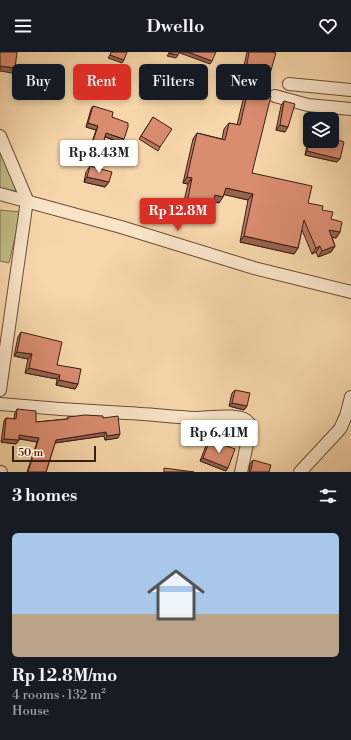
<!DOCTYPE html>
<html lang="en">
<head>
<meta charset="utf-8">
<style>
	:root { --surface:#171b24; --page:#242831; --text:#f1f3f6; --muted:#9ea1a6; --line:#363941; --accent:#d93025 }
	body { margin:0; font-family:"Libre Bodoni",serif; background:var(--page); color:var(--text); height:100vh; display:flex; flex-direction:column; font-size:15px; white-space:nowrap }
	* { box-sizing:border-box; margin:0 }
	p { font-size:13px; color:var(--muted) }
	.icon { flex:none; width:22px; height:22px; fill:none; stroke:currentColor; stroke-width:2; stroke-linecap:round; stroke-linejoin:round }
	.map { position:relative; height:420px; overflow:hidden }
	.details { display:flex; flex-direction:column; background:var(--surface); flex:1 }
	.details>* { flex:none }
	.guide { position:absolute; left:12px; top:12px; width:327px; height:36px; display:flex; gap:8px }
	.buttons { position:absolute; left:303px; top:60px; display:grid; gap:8px }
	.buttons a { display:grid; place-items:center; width:36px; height:36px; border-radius:6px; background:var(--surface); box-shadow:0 2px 6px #0003; font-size:20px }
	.scale { position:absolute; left:12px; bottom:10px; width:84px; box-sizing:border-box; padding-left:4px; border:2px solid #391f13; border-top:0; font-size:11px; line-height:14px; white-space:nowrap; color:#391f13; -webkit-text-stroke:3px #f9e4c8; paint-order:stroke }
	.price { position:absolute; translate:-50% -34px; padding:0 9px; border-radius:4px; background:#fff; color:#222; font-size:13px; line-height:26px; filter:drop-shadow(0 1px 2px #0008) }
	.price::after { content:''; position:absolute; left:50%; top:24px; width:12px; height:9px; margin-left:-6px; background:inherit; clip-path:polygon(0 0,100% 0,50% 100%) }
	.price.active { background:var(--accent); color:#fff }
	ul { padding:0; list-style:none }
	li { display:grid; align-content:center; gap:8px; height:212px; padding:0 12px }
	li+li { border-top:1px solid var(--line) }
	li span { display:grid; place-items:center; height:124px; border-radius:6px; color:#555 }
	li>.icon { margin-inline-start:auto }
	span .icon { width:72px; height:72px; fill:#fffc; stroke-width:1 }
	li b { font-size:17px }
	h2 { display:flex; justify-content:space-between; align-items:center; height:48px; padding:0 12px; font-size:17px }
	.tag { padding:0 14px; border-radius:6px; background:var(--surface); box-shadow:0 2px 6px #0003; font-size:14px; line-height:36px }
	.tag.active { background:var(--accent); color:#fff }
	header { display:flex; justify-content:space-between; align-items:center; height:52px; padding:0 12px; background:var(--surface); font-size:18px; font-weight:600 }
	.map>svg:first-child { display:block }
	.green { fill:#c1bc85; stroke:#7d6e4c }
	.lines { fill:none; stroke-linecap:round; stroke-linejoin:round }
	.minor-casing { stroke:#684d39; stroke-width:14 }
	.minor { stroke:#f9e4c8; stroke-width:12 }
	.wall { fill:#bb7861; stroke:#391f13 }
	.shaded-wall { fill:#99624f; stroke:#391f13 }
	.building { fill:#da8c71; stroke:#391f13 }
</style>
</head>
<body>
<header><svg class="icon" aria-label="menu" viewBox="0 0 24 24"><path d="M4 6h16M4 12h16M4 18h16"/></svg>Dwello<svg class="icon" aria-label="heart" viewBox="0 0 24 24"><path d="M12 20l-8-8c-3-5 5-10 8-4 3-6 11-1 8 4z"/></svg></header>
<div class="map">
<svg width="351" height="420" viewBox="0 0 351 420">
	<rect width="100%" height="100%" fill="#f6d6aa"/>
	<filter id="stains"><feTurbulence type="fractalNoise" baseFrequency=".005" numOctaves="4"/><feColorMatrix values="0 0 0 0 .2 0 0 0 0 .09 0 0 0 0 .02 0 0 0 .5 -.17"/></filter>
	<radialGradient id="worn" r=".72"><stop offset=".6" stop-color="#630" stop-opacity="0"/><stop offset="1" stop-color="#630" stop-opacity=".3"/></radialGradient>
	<!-- green -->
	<g class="green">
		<polygon points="0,95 19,139 0,137"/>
		<polygon points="0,158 21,160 9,211 0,209"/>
	</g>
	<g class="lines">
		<defs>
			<g id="minor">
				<polyline points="289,32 351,38"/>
				<polyline points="275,44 308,53 351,57"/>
				<polyline points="0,84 27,148 0,338"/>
				<polyline points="0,142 121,175 254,216 351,240"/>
				<path d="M0,352C42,356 84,359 126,361C149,362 173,365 196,366C209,366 242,360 249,371L250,378L241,420"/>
				<polyline points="0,420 1,420"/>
				<polyline points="300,420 340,377 346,364 351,345"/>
			</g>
		</defs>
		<!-- minor casing -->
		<use href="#minor" class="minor-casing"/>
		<!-- minor -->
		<use href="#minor" class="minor"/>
	</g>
	<!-- wall -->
	<g class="wall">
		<polygon points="247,0 272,0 269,25 265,30 242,23"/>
		<polygon points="248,38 252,121 308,151 322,158 331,167 340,180 336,186 332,185 335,194 331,200 318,205 316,200 312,202 302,178 298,196 294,202 240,190 248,148 224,142 219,151 213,149 207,167 181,162 188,132 183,131 193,87 197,81 222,87 224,77 229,71 237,73 244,44"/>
		<polygon points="284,49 285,80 276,78 281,54"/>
		<polygon points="93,54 112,65 121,91 105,85 103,92 100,96 91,93 96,78 86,75 91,57"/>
		<polygon points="153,65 160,95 158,99 139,87"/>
		<polygon points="310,85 333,89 335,87 337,110 305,103 308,88"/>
		<polygon points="90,114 109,130 105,135 84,130 86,120"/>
		<polygon points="21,280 78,332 75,337 56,333 57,327 25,321 28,307 14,304 18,285"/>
		<polygon points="235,338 247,354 244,358 229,354 232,341"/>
		<polygon points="17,357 36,370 67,367 68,365 103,366 118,386 105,388 104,384 55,391 46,420 27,420 37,390 19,387 19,388 16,392 1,390 4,369 6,366 14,367 15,361"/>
		<polygon points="210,388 226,419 200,409 207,391"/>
		<polygon points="253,408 269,420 249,420 250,412"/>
	</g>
	<!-- shaded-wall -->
	<g class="shaded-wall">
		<polygon points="177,0 188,0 212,9 210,12"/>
		<polygon points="169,1 178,3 176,6 167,4"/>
		<polygon points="110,3 124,8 122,11 108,6"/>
		<polygon points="0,14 15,16 12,21 0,19"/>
		<polygon points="246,18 269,25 265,30 242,23"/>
		<polygon points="88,71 98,74 96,78 86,75"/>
		<polygon points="280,73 288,75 285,80 276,78"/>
		<polygon points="106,81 124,87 121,91 104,84"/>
		<polygon points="93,89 103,92 100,96 91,93"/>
		<polygon points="307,99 340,107 337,110 305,103"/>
		<polygon points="87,125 109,130 105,135 84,130"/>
		<polygon points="187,125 192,126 188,132 183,131"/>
		<polygon points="226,136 253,142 248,148 221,142"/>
		<polygon points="215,143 223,145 219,151 210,149"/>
		<polygon points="186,156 211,161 207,167 181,162"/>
		<polygon points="329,178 340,180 336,186 324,184"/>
		<polygon points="244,184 298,196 294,202 240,190"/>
		<polygon points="320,194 316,200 312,202 316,196"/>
		<polygon points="335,194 331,200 318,205 322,199"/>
		<polygon points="17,300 32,302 28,307 14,304"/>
		<polygon points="29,316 60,323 57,327 25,321"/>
		<polygon points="59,328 78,332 75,337 56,333"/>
		<polygon points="232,351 247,354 244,358 229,354"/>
		<polygon points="106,380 104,384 54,391 56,388"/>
		<polygon points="120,382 118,386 105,388 107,384"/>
		<polygon points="19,383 39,386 37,390 17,386"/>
		<polygon points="4,387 19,388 16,392 1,390"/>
		<polygon points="203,406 228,416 226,419 200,409"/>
	</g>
	<!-- building -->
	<g class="building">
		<polygon points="0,0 17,0 15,16 0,14"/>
		<polygon points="111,0 127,0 124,8 110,3"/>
		<polygon points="169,0 179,0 178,3 169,1"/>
		<polygon points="188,0 216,0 212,9"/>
		<polygon points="249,0 272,0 276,1 269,25 246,18"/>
		<polygon points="248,38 271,44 252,121 312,134 308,151 323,154 322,158 333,160 331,167 342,170 340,180 329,178 335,194 322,199 320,194 316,196 304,168 298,196 244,184 253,142 226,136 223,145 215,143 211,161 186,156 192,126 187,125 197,81 225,88 229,71 240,73"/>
		<polygon points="284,49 295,52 288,75 280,73"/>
		<polygon points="93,54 113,60 112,65 128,71 128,75 124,87 106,81 103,92 93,89 98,74 88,71"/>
		<polygon points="153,65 172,77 160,95 141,84"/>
		<polygon points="310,87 310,89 331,89 334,90 335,87 344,90 340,107 307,99"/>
		<polygon points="90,114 112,120 109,130 87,125"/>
		<polygon points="21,280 62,290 57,313 81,317 78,332 59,328 60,323 29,316 32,302 17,300"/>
		<polygon points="235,338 250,341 247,354 232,351"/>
		<polygon points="17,357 36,359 36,370 68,367 68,365 85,363 103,364 103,366 118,364 120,382 107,384 106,380 56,388 46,420 28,420 39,386 19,383 19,388 4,387 6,366 16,367"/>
		<polygon points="210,388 235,397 228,416 203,406"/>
		<polygon points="253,408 271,413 269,420 249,420 251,418"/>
		<polygon points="164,416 194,420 164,420"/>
	</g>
	<rect width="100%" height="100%" filter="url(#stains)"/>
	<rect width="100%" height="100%" fill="url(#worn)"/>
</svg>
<div class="buttons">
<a><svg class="icon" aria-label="layers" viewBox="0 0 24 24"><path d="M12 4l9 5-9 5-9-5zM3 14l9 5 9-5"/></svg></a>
</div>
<div class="scale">50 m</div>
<b class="price" style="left:99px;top:122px">Rp 8.43M</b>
<b class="price active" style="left:178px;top:180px">Rp 12.8M</b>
<b class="price" style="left:219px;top:402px">Rp 6.41M</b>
<div class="guide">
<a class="tag">Buy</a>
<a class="tag active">Rent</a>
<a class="tag">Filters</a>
<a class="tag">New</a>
</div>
</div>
<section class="details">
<h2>3 homes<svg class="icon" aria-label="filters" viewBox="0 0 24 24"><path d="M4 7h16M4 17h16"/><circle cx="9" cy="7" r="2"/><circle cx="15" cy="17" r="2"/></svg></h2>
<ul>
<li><span style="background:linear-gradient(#a9c7e8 65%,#b9a48a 0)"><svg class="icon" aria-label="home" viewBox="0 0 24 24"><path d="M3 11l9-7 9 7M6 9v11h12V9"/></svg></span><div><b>Rp 12.8M/mo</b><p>4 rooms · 132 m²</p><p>House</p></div></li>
</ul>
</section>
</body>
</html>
